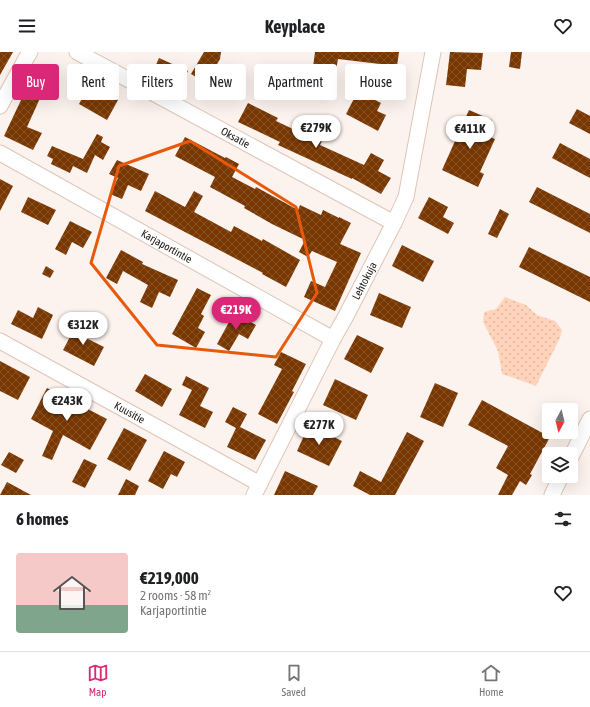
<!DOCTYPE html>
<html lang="en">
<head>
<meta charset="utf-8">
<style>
	:root { --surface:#fff; --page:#f6f6f6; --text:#202124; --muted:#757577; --line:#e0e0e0; --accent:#db2777 }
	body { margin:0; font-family:"Asap Condensed",sans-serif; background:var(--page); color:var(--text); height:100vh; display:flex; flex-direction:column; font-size:15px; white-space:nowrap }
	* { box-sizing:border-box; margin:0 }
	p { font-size:13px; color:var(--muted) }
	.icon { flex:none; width:22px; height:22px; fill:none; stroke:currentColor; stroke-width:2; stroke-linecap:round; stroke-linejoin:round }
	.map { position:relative; height:443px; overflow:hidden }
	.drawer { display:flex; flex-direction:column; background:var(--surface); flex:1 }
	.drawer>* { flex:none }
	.guide { position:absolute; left:12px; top:12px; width:566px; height:36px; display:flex; gap:8px }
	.needle { width:26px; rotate:187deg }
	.controls { position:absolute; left:542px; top:351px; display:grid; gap:8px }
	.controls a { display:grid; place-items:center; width:36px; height:36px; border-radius:4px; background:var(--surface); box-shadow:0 4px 16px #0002; font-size:20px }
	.price { position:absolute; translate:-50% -34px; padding:0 9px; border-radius:14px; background:#fff; color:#222; font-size:13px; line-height:26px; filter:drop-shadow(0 1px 2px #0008) }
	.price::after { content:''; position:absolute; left:50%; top:24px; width:12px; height:9px; margin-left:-6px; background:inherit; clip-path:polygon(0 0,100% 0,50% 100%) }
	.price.selected { background:var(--accent); color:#fff }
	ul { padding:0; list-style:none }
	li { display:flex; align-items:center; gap:12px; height:100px; padding:0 16px }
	li span { display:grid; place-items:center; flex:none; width:112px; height:80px; border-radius:4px; color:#555 }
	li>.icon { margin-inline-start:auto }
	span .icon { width:48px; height:48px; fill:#fffc; stroke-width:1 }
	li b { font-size:17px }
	h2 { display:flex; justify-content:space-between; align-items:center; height:48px; padding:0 16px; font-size:17px }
	.pill { padding:0 14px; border-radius:4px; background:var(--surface); box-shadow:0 4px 16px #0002; font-size:14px; line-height:36px }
	.pill.selected { background:var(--accent); color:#fff }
	header { display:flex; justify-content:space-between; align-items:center; height:52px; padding:0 16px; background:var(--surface); font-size:18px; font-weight:700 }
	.tabs { display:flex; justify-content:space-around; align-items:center; height:56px; border-top:1px solid var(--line); background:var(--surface); font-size:11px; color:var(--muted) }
	.tabs a { display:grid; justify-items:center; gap:2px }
	.tabs .selected { color:var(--accent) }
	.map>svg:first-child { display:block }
	.grass { fill:url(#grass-dots) }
	.building { fill:url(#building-cross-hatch) }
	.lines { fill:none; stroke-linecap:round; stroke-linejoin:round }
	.minor-casing { stroke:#dcc5b8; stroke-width:17 }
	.minor { stroke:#fff; stroke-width:15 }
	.marked { fill:none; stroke:#e8590c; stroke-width:3; stroke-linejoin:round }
	.labels { text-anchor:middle; stroke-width:4; stroke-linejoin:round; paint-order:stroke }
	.street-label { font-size:11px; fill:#1c1410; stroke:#fff }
</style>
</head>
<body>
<header><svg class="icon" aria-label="menu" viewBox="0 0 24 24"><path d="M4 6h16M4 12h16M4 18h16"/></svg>Keyplace<svg class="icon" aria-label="heart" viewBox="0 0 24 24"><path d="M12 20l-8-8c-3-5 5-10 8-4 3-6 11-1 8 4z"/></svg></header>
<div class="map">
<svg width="590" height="443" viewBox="0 0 590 443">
	<defs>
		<pattern id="grass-dots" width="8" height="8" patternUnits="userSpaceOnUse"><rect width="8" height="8" fill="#ffd4bb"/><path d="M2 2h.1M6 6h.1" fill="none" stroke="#dab5a0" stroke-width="1.8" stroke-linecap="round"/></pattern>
		<pattern id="building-cross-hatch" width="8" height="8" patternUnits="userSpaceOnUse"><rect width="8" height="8" fill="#793802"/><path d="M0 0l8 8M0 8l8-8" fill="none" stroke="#865226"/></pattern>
	</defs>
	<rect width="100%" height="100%" fill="#fdf3ee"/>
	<!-- grass -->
	<polygon class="grass" points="505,245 526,253 537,263 555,269 562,278 560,286 536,334 502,322 498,299 483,270 484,260 496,257"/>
	<!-- building -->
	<g class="building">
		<polygon points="0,0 13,0 0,23"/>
		<polygon points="204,0 221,0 220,7 206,31 191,22"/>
		<polygon points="315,0 399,0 397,14 338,7 336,18 313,15"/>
		<polygon points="450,0 483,1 481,18 467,17 465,35 446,33"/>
		<polygon points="511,0 522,0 520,17 509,15"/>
		<polygon points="159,6 188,19 178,39 150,26"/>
		<polygon points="36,24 51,33 43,46 41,44 27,75 42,81 33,98 4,84 22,46 23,47"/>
		<polygon points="90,32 118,48 107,68 79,52"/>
		<polygon points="358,39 381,51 377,59 386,63 378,79 346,62"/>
		<polygon points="248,51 278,66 276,69 312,86 316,78 325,82 320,93 364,113 371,101 384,108 378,119 391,126 381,142 352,126 352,127 278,93 280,90 238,70"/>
		<polygon points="577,57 590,64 590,82 569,71"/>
		<polygon points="469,58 492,68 485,83 495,87 480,120 484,122 478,135 442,118"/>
		<polygon points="97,82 103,85 101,90 110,95 103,108 95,103 87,121 73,114 70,121 51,112 53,107 47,104 52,94 83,107"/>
		<polygon points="185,85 225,106 226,105 239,112 232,125 255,137 256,135 298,158 300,153 321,163 323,158 339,166 339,165 351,171 340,192 361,201 335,259 304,245 311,229 325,235 337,210 312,199 308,205 299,200 305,188 272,172 244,156 245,154 210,135 215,125 175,104"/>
		<polygon points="560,91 590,107 590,126 552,106"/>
		<polygon points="117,108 149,122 141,139 128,133 122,147 110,142 118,126 109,122"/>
		<polygon points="0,127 13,134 0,159"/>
		<polygon points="537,135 590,162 590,181 529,150"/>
		<polygon points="155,139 185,155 194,139 203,144 194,160 231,180 234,174 262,189 263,187 300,208 286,235 262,222 263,221 145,159"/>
		<polygon points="28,145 56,158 48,173 21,160"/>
		<polygon points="429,145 448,155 443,165 454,171 448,182 418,166"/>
		<polygon points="500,157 509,162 497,186 488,182"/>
		<polygon points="70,169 92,180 83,196 72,190 66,203 55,197"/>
		<polygon points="402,193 434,209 423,230 392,214"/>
		<polygon points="529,195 590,225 590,250 519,215"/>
		<polygon points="121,198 143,210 142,212 178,228 170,245 159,240 152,256 140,250 148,233 123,219 117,232 106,226"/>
		<polygon points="46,214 54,219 50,226 42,222"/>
		<polygon points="197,236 211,243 201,262 204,264 198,276 205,280 196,296 172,282"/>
		<polygon points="379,241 411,255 402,276 370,263"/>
		<polygon points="38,255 53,263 42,287 11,272 18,258 33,266"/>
		<polygon points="234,261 256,273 248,287 239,282 229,299 217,292"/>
		<polygon points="77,272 90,279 86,286 104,295 94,314 63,298"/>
		<polygon points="357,283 384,296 371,321 344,307"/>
		<polygon points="281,300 306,312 292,339 294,340 277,372 258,362 282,317 274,313"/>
		<polygon points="0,309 30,325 18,348 0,339"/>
		<polygon points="145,322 172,337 162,355 135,339"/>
		<polygon points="186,324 209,336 200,354 213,360 205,376 179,363 192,338 182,333"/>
		<polygon points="335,327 368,343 356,368 323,353"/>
		<polygon points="435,331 458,341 443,375 420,365"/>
		<polygon points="47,336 107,367 90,398 63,383 52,408 42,404 53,379 31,367"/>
		<polygon points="482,348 550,385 530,422 532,423 526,433 520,429 512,443 498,443 508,423 496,416 508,394 468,373"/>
		<polygon points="233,355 247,362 240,375 266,388 255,408 227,395 236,376 225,370"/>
		<polygon points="309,373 342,389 329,414 297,399"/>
		<polygon points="124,376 147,388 130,419 107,407"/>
		<polygon points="407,380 424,389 395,443 370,443 353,434 360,419 381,430"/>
		<polygon points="164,399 185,410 177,425 171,422 163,437 148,429"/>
		<polygon points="9,400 24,408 16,421 1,413"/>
		<polygon points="84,407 97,413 85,436 72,430"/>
		<polygon points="285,419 318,434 313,443 274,443"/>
		<polygon points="126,427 139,434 135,443 118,443"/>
		<polygon points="7,430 31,443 0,443"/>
	</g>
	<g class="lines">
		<defs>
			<g id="minor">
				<path id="s1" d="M77,0L394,171"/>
				<polyline points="0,54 28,3 30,0"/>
				<path id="s2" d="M0,101L333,287"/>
				<path id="s3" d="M0,289L260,432"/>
				<polyline points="571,405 590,367"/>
				<path id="s4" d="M254,443L333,287L346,264L394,171L406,145L433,0"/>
				<polyline points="552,443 561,424"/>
			</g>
		</defs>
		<!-- minor casing -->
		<use href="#minor" class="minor-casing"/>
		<!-- minor -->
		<use href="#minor" class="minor"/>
	</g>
	<!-- marked area -->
	<path class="marked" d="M190,89L296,155L317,241L276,305L157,293L91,211L119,114Z"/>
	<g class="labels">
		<!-- street labels -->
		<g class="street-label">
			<text dy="4" stroke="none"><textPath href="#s1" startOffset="180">Oksatie</textPath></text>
			<text dy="4" stroke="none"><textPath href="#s2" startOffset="191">Karjaportintie</textPath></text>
			<text dy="4" stroke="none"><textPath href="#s4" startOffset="241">Lehtokuja</textPath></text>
			<text dy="4" stroke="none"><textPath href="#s3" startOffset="148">Kuusitie</textPath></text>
		</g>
	</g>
</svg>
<div class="controls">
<a><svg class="needle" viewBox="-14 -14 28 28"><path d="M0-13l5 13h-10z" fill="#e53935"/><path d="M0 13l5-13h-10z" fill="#757577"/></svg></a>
<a><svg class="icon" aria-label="layers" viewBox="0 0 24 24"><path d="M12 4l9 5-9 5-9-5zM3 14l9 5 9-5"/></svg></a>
</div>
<b class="price" style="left:316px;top:97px">€279K</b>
<b class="price" style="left:470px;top:98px">€411K</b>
<b class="price selected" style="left:236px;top:279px">€219K</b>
<b class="price" style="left:83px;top:294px">€312K</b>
<b class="price" style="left:67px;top:370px">€243K</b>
<b class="price" style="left:319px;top:394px">€277K</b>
<div class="guide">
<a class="pill selected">Buy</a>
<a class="pill">Rent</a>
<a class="pill">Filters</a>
<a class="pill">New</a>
<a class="pill">Apartment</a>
<a class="pill">House</a>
</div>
</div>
<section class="drawer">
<h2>6 homes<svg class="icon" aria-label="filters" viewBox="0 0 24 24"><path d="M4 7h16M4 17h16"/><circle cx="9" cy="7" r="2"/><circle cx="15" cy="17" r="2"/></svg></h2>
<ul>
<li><span style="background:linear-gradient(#f6c9c9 65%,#7fa58c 0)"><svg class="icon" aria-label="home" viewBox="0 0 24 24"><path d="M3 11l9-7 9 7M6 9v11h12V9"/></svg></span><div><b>€219,000</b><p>2 rooms · 58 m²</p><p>Karjaportintie</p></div><svg class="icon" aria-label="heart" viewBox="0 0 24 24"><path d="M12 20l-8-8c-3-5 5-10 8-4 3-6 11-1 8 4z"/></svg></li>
</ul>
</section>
<nav class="tabs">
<a class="selected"><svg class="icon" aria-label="map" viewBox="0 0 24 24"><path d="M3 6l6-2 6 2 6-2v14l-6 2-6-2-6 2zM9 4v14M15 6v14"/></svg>Map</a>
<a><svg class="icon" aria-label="saved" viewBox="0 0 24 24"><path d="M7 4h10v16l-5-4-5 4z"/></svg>Saved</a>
<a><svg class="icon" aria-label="home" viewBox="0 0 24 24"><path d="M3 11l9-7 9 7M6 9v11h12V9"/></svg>Home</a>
</nav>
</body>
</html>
